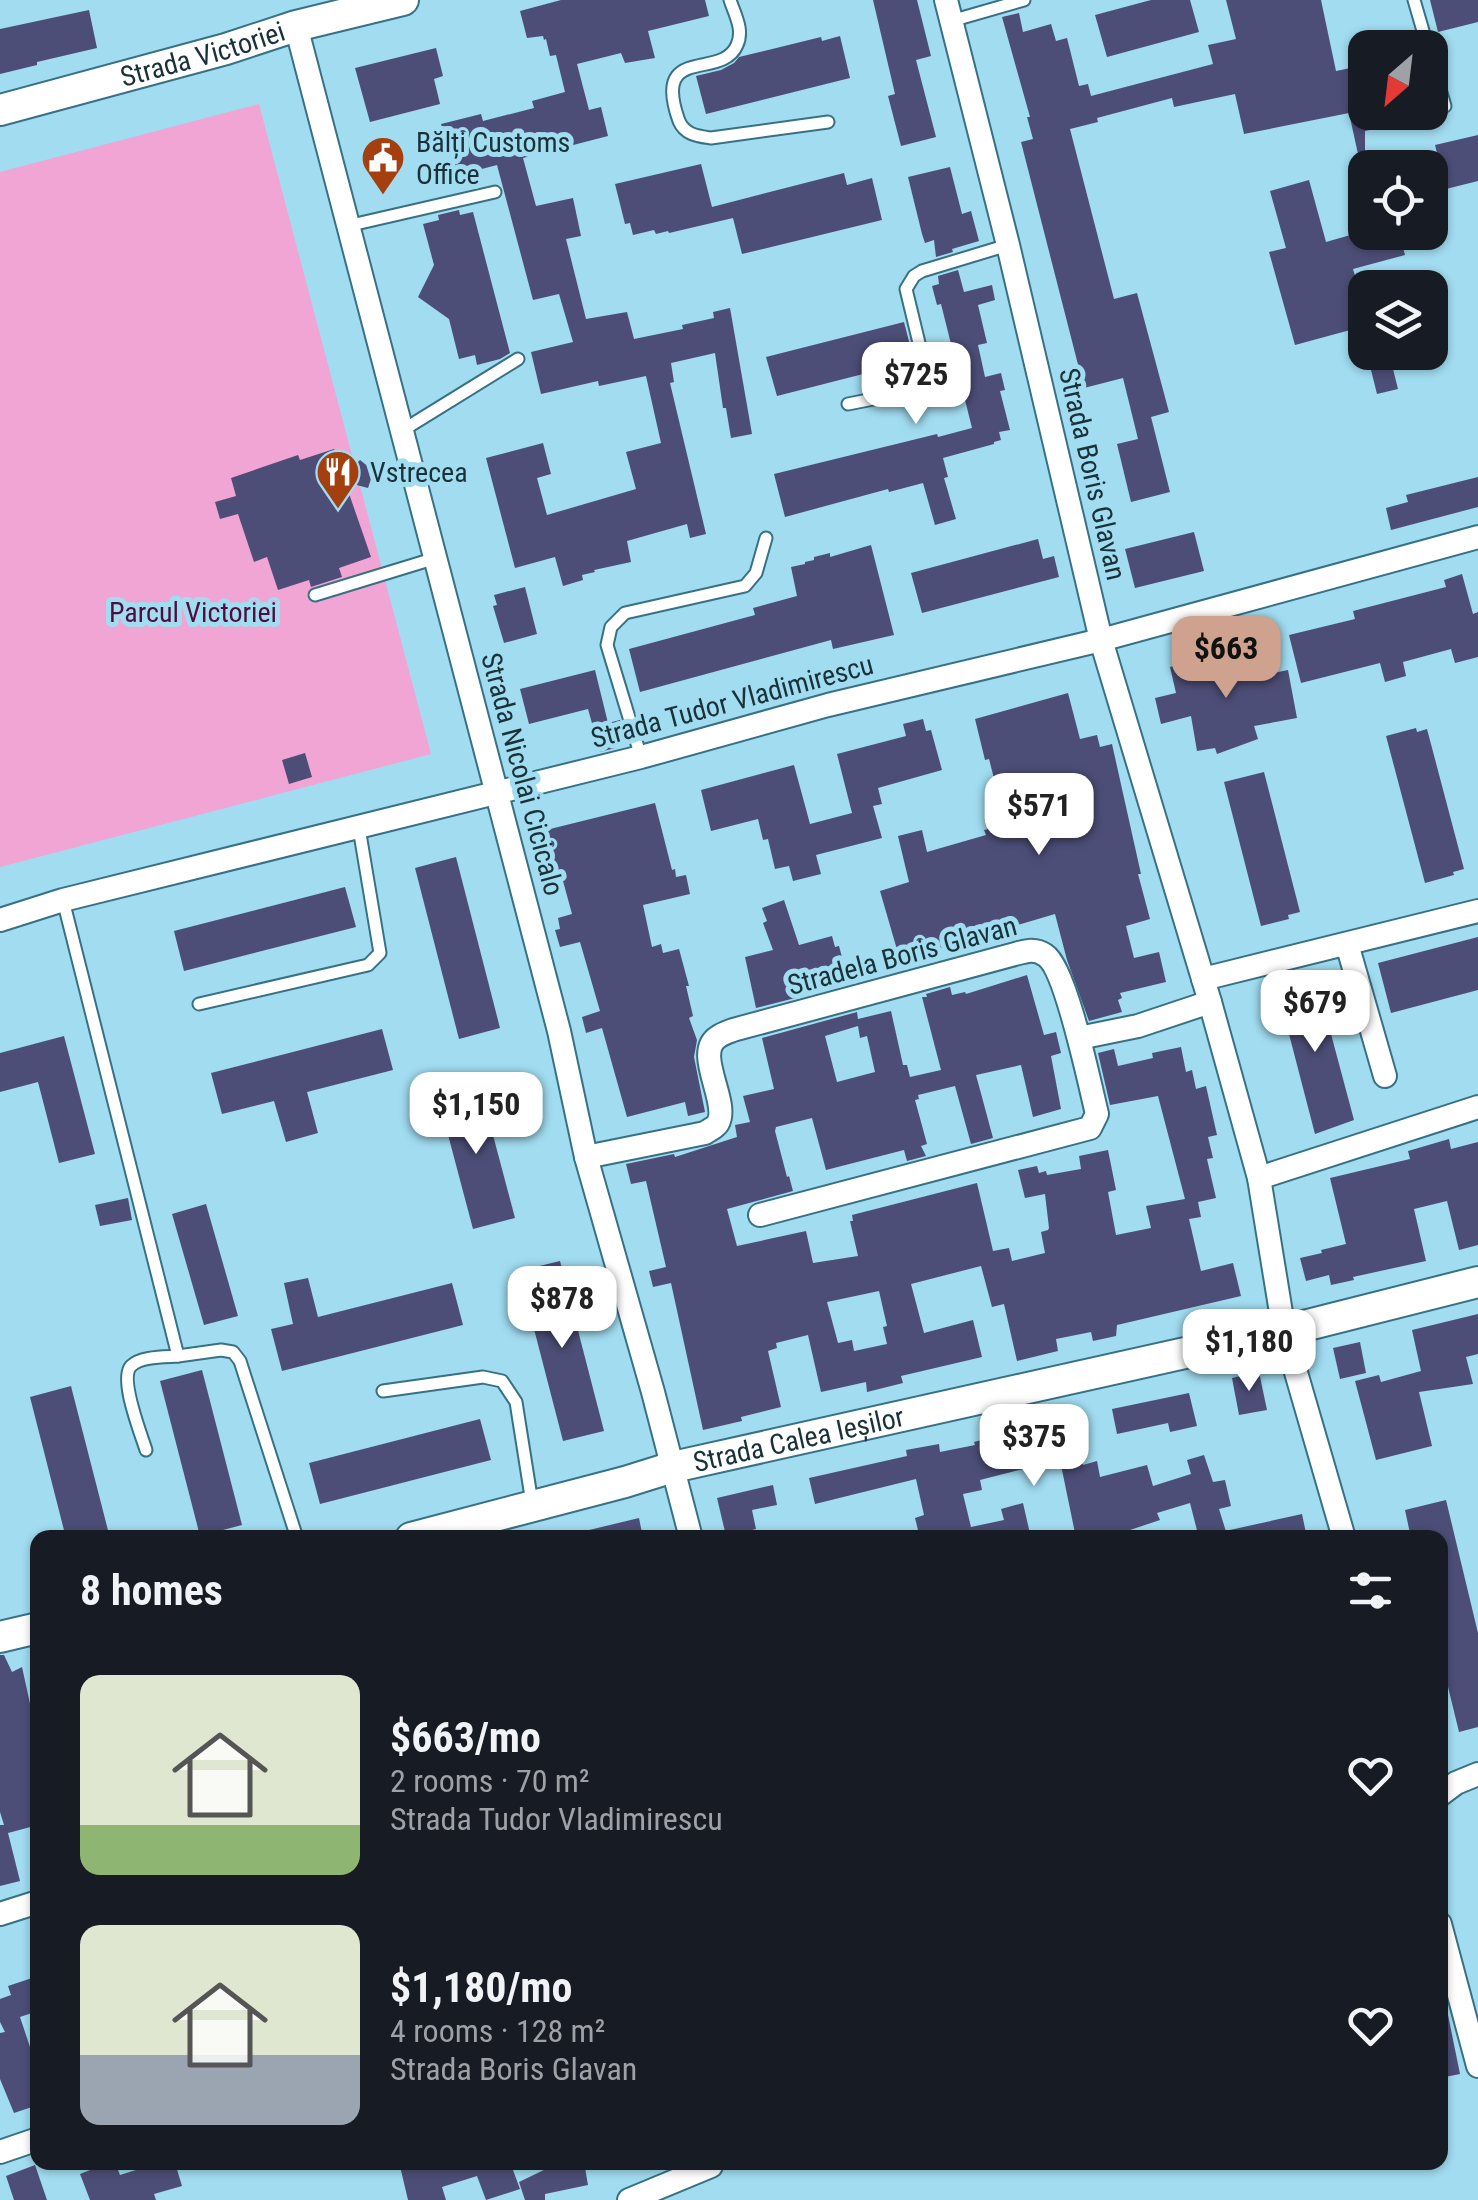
<!DOCTYPE html>
<html lang="en">
<head>
<meta charset="utf-8">
<style>
	:root { --surface:#171b24; --page:#242831; --text:#f1f3f6; --muted:#9ea1a6; --accent:#cea28e }
	body { margin:0; font-family:"Roboto Condensed",sans-serif; background:var(--page); color:var(--text); height:100vh; display:flex; flex-direction:column; font-size:38px; white-space:nowrap }
	* { box-sizing:border-box; margin:0 }
	p { font-size:32px; color:var(--muted) }
	.icon { flex:none; width:55px; height:55px; fill:none; stroke:currentColor; stroke-width:2; stroke-linecap:round; stroke-linejoin:round }
	.map { position:relative; flex:1; overflow:hidden }
	.sheet { position:absolute; left:30px; top:1530px; width:1418px; height:640px; display:flex; flex-direction:column; background:var(--surface); border-radius:20px; box-shadow:0 2px 8px #0004 }
	.sheet>* { flex:none }
	.needle { width:65px; rotate:208deg }
	.buttons { position:absolute; left:1348px; top:30px; display:grid; gap:20px }
	.buttons a { display:grid; place-items:center; width:100px; height:100px; border-radius:20px; background:var(--surface); box-shadow:0 2px 8px #0004; font-size:50px }
	.price { position:absolute; translate:-50% -85px; padding:0 22px; border-radius:20px; background:#fff; color:#222; font-size:32px; line-height:65px; filter:drop-shadow(0 2px 5px #0008) }
	.price::after { content:''; position:absolute; left:50%; top:60px; width:30px; height:22px; margin-left:-15px; background:inherit; clip-path:polygon(0 0,100% 0,50% 100%) }
	.price.active { background:var(--accent); color:#111 }
	ul { padding:0; list-style:none }
	li { display:flex; align-items:center; gap:30px; height:250px; padding:0 50px }
	li span { display:grid; place-items:center; flex:none; width:280px; height:200px; border-radius:20px; color:#555 }
	li>.icon { margin-inline-start:auto }
	span .icon { width:120px; height:120px; fill:#fffc; stroke-width:1 }
	li b { font-size:42px }
	h2 { display:flex; justify-content:space-between; align-items:center; height:120px; padding:0 50px; font-size:42px }
	.map>svg:first-child { display:block }
	.green { fill:#f0a5d4 }
	.building { fill:#4d4e77; fill-rule:evenodd }
	.lines { fill:none; stroke-linecap:round; stroke-linejoin:round }
	.lane-casing { stroke:#387183; stroke-width:15 }
	.street-casing { stroke:#387183; stroke-width:26 }
	.secondary-casing { stroke:#387183; stroke-width:34 }
	.lane { stroke:#fff; stroke-width:11 }
	.street { stroke:#fff; stroke-width:22 }
	.secondary { stroke:#fff; stroke-width:30 }
	.labels { text-anchor:middle; stroke-width:10; stroke-linejoin:round; paint-order:stroke }
	.street-label { font-size:28px; fill:#193139; stroke:#a1dcf0 }
	.poi-label { font-size:28px; fill:#193139; stroke:#a1dcf0; text-anchor:start }
	.park-label { font-size:28px; fill:#4f0c3d; stroke:#a1dcf0 }
</style>
</head>
<body>
<div class="map">
<svg width="1478" height="2200" viewBox="0 0 1478 2200">
	<rect width="100%" height="100%" fill="#a1dcf0"/>
	<!-- green -->
	<polygon class="green" points="259,104 431,754 0,867 0,172"/>
	<!-- building -->
	<g class="building">
		<polygon points="561,0 705,0 709,16 648,31 655,58 625,63 621,53 577,64 589,110 601,107 608,136 523,158 536,206 573,198 581,236 566,239 586,319 627,312 634,339 683,329 682,325 714,318 713,312 730,308 752,434 731,438 726,408 723,408 715,353 671,363 674,382 670,383 706,534 690,538 687,524 627,541 631,562 594,570 595,572 582,575 583,580 563,586 555,557 515,568 486,458 543,443 551,474 537,478 547,515 636,489 626,452 661,443 646,376 599,386 598,381 541,394 531,352 573,342 559,294 533,300 497,165 455,176 441,124 481,114 483,121 534,108 532,101 565,92 556,55 550,56 546,39 544,40 543,36 527,38 520,11"/>
		<polygon points="873,0 917,0 931,56 916,60 936,137 901,146 888,96 895,94"/>
		<polygon points="1151,0 1190,0 1199,32 1107,57 1095,15"/>
		<polygon points="1226,0 1321,0 1336,71 1365,65 1365,112 1414,112 1414,120 1365,131 1365,153 1358,154 1349,113 1244,134 1235,94 1174,107 1172,98 1097,118 1098,122 1070,129 1114,299 1137,293 1169,412 1151,417 1170,492 1131,502 1117,444 1138,439 1123,378 1084,388 1021,142 1033,139 1027,117 1030,117 1002,17 1019,13 1023,32 1051,24 1056,41 1067,38 1079,86 1088,84 1091,96 1213,64 1208,45 1236,39"/>
		<polygon points="1430,0 1478,0 1478,22 1438,32"/>
		<polygon points="89,10 97,48 37,62 37,65 0,74 0,29"/>
		<polygon points="840,36 850,78 706,114 696,76 721,70 734,63 739,57 821,37 822,41"/>
		<polygon points="436,48 443,76 434,79 440,104 370,122 355,68"/>
		<polygon points="1478,135 1478,181 1446,189 1435,145"/>
		<polygon points="701,164 712,207 844,173 847,185 872,178 882,220 742,254 733,218 669,233 668,231 656,234 654,230 633,235 630,223 625,224 615,184"/>
		<polygon points="950,167 962,214 971,211 979,241 952,249 953,252 936,257 934,240 925,243 922,234 908,177"/>
		<polygon points="1309,180 1326,242 1361,232 1399,232 1405,255 1353,269 1365,308 1365,326 1295,345 1269,252 1286,248 1270,191"/>
		<polygon points="459,210 460,215 473,212 510,353 500,359 477,365 475,355 459,359 449,319 418,297 434,265 423,224 439,220 438,215"/>
		<polygon points="958,270 964,292 992,285 995,300 978,305 987,343 978,345 985,377 1001,373 1005,390 1000,391 1010,430 999,432 1001,440 994,442 994,444 943,458 948,477 944,478 956,519 935,525 923,483 889,492 888,489 785,517 774,474 937,434 938,437 972,428 941,304 937,305 932,286 939,284 938,276"/>
		<polygon points="904,322 914,361 777,396 766,357"/>
		<polygon points="1391,361 1398,389 1377,394 1370,366"/>
		<polygon points="334,449 343,476 360,460 370,468 372,476 368,488 345,482 371,557 339,568 342,577 311,587 309,580 278,590 267,557 254,562 238,514 220,519 215,502 236,496 231,478 298,455 300,460"/>
		<polygon points="1478,477 1478,507 1391,530 1386,508 1408,502 1406,495"/>
		<polygon points="1194,532 1204,571 1135,588 1125,549"/>
		<polygon points="1038,539 1043,559 1054,556 1059,577 922,613 911,573"/>
		<polygon points="871,545 894,635 833,649 831,640 640,692 629,649 755,615 753,608 797,596 791,567 805,564 805,562 814,560 814,557 830,553 830,557"/>
		<polygon points="1462,574 1473,614 1478,612 1478,657 1455,663 1451,649 1403,662 1406,676 1385,682 1380,663 1301,683 1289,635 1355,619 1353,611 1446,587 1444,580"/>
		<polygon points="525,587 537,634 504,643 493,606 497,605 494,595"/>
		<polygon points="1236,651 1244,679 1288,670 1297,718 1254,726 1258,739 1217,754 1215,748 1197,751 1191,716 1161,724 1155,698 1176,693 1170,667"/>
		<polygon points="595,670 608,723 620,720 626,740 613,743 615,748 600,752 588,709 529,724 520,689"/>
		<polygon points="1068,693 1080,739 1097,735 1100,747 1112,744 1141,874 1138,874 1150,919 1126,926 1134,958 1159,952 1166,982 1120,993 1122,998 1118,1000 1122,1012 1089,1021 1067,960 1055,914 1004,929 1003,924 944,942 946,947 900,960 880,891 909,882 898,836 922,830 927,852 986,835 984,830 1006,825 989,759 985,760 975,719"/>
		<polygon points="923,719 926,731 931,730 942,770 878,788 882,804 873,806 882,838 816,855 821,874 793,881 789,866 775,869 768,839 763,840 758,819 711,831 701,790 794,765 810,824 852,813 837,754 906,736 903,724"/>
		<polygon points="1416,728 1417,732 1427,729 1464,869 1453,872 1454,875 1425,883 1386,736"/>
		<polygon points="305,753 312,777 289,784 282,760"/>
		<polygon points="1264,772 1300,912 1288,915 1289,919 1261,926 1224,782"/>
		<polygon points="655,803 672,870 675,869 676,877 686,875 690,894 643,905 652,947 661,944 663,953 679,949 689,986 686,986 693,1016 689,1018 697,1040 694,1057 705,1112 688,1116 685,1102 627,1117 602,1028 586,1033 582,1017 600,1011 580,942 560,947 555,930 560,929 558,918 572,914 560,870 552,872 542,831"/>
		<polygon points="456,857 500,1028 459,1039 415,868"/>
		<polygon points="345,887 356,927 184,971 174,931"/>
		<polygon points="784,900 799,945 832,936 835,947 839,946 847,976 801,990 803,996 756,1008 745,957 773,950 763,923 767,921 762,908"/>
		<polygon points="1478,937 1478,990 1391,1013 1378,963"/>
		<path d="M1027,975L1044,1035L1056,1032L1061,1053L1051,1056L1061,1109L1033,1117L1021,1065L976,1075L993,1138L971,1144L955,1086L918,1095L919,1099L915,1100L927,1144L921,1146L926,1156L907,1161L904,1150L826,1170L812,1118L776,1127L775,1131L787,1177L789,1176L793,1191L727,1209L737,1246L806,1231L813,1263L858,1256L850,1221H853L852,1215L977,1183L993,1251L1009,1248L1012,1261L1045,1253L1041,1232L1048,1230L1049,1228L1045,1194L1025,1198L1018,1170L1037,1166L1039,1173L1046,1171L1047,1175L1081,1169L1079,1156L1108,1150L1116,1190L1108,1192L1116,1235L1151,1228L1146,1206L1185,1199L1158,1096L1110,1105L1098,1053L1114,1049L1118,1066L1153,1058L1152,1053L1181,1047L1186,1072L1192,1070L1196,1089L1206,1086L1217,1135L1208,1137L1213,1158L1207,1159L1216,1198L1198,1202L1201,1217L1189,1219L1201,1271L1233,1263L1241,1296L1117,1325L1116,1336L1093,1341L1091,1332L1056,1339L1058,1351L1017,1361L1004,1304L992,1307L981,1266L911,1284L924,1333L973,1320L982,1357L901,1376L903,1383L867,1392L866,1382L821,1392L808,1335L776,1343L777,1348L768,1351L781,1407L741,1417L742,1421L703,1430L671,1283L653,1287L649,1271L666,1267L646,1181L631,1184L626,1164L674,1154L675,1157L737,1137L735,1125L750,1122L743,1096L774,1089L762,1038L857,1012L858,1019L891,1011L903,1065H907L910,1077L941,1070L922,997H927L926,994L950,987L952,995L965,992L966,994ZM858,1026L860,1038L867,1036L875,1072L837,1082L825,1036ZM879,1291L887,1326L883,1327L887,1344L854,1351L852,1340L838,1343L827,1302Z"/>
		<polygon points="1316,978 1354,1120 1315,1134 1277,988"/>
		<polygon points="382,1029 393,1070 307,1092 318,1133 286,1142 274,1101 222,1114 211,1073"/>
		<polygon points="64,1036 95,1154 59,1163 38,1082 0,1092 0,1053"/>
		<polygon points="480,1086 515,1218 473,1229 438,1097"/>
		<polygon points="1449,1139 1451,1149 1478,1142 1478,1245 1459,1250 1447,1201 1414,1209 1426,1261 1353,1277 1354,1280 1331,1285 1329,1275 1306,1281 1300,1258 1322,1253 1321,1250 1346,1244 1330,1178 1410,1159 1408,1151"/>
		<polygon points="128,1198 132,1220 100,1226 95,1205"/>
		<polygon points="206,1204 238,1316 204,1325 172,1214"/>
		<polygon points="560,1261 604,1431 563,1441 519,1271"/>
		<polygon points="308,1278 318,1317 452,1283 463,1325 282,1371 271,1329 293,1324 284,1283"/>
		<polygon points="1478,1314 1478,1354 1466,1357 1473,1384 1419,1392 1432,1446 1376,1460 1355,1381 1379,1375 1381,1382 1421,1371 1412,1330"/>
		<polygon points="1360,1342 1366,1373 1340,1379 1333,1348"/>
		<polygon points="202,1370 242,1525 200,1536 160,1381"/>
		<polygon points="1259,1372 1267,1410 1239,1415 1232,1378"/>
		<polygon points="71,1386 73,1394 110,1538 66,1538 30,1397"/>
		<polygon points="1189,1393 1197,1426 1170,1432 1168,1423 1117,1434 1112,1409"/>
		<polygon points="480,1419 491,1460 320,1504 309,1463"/>
		<polygon points="1069,1420 1072,1435 1076,1434 1083,1465 1097,1461 1100,1477 1147,1465 1153,1486 1191,1474 1187,1460 1204,1455 1213,1482 1225,1480 1231,1506 1219,1509 1228,1538 1199,1538 1190,1503 1157,1513 1160,1520 1106,1538 1076,1538 1061,1465 1044,1469 1043,1464 980,1480 982,1490 963,1494 971,1527 1004,1520 1001,1509 1023,1503 1031,1538 920,1538 915,1518 924,1515 916,1479 815,1504 809,1478 907,1456 906,1450 939,1444 940,1452 975,1445 974,1442 1013,1432 1017,1451 1051,1443 1047,1425"/>
		<polygon points="773,1485 777,1505 752,1510 756,1529 726,1536 717,1498"/>
		<polygon points="1446,1500 1478,1633 1478,1727 1459,1732 1440,1654 1440,1538 1411,1538 1405,1510"/>
		<polygon points="1302,1514 1307,1538 1230,1538 1230,1530"/>
		<polygon points="639,1518 643,1538 585,1538 585,1531"/>
		<polygon points="0,1655 4,1655 12,1672 22,1667 38,1740 38,1825 8,1833 20,1881 0,1886 0,1825 4,1825 0,1812"/>
		<polygon points="38,1976 38,2011 20,2017 38,2071 38,2105 14,2113 0,2079 0,2033 5,2032 0,2022 0,1999 11,1995 8,1986"/>
		<polygon points="1440,2015 1448,2015 1460,2074 1440,2078"/>
		<polygon points="92,2162 115,2162 120,2175 158,2163 175,2163 182,2186 154,2194 156,2200 90,2200 80,2174 95,2168"/>
		<polygon points="399,2162 510,2162 520,2189 486,2200 477,2176 442,2187 446,2200 408,2200"/>
		<polygon points="547,2162 584,2162 588,2185 545,2194 545,2200 525,2200 519,2182 548,2168"/>
		<polygon points="35,2165 47,2200 14,2200 6,2176"/>
	</g>
	<g class="lines">
		<defs>
			<g id="lane">
				<path d="M730,0C735,15 744,30 737,45C722,81 651,43 679,121C685,135 698,136 711,138L828,122"/>
				<polyline points="1414,0 1428,48"/>
				<polyline points="951,21 1024,0"/>
				<polyline points="1430,55 1445,106"/>
				<polyline points="347,226 495,192"/>
				<polyline points="848,404 914,391 922,381 926,372 906,289 914,276 922,271 1008,245"/>
				<polyline points="403,430 518,359"/>
				<polyline points="315,595 436,558"/>
				<polyline points="641,757 607,645 611,627 625,613 745,586 756,573 766,538"/>
				<polyline points="63,900 178,1356 221,1350 233,1352 240,1361 297,1538"/>
				<polyline points="199,1004 368,965 380,953 359,828"/>
				<polyline points="383,1391 483,1377 502,1381 516,1402 532,1503"/>
				<path d="M146,1450C141,1434 119,1379 131,1366C141,1356 165,1357 178,1356"/>
			</g>
			<g id="street">
				<polyline points="946,0 1008,245 1101,640 1210,1002 1259,1178 1284,1331 1344,1538"/>
				<polyline points="296,26 559,1031 586,1157 653,1392 691,1538"/>
				<polyline points="0,920 63,900 641,757 828,705 1101,640 1478,537"/>
				<polyline points="1347,944 1385,1076"/>
				<polyline points="1203,979 1478,911"/>
				<polyline points="1079,1038 1138,1026 1210,1002"/>
				<path d="M586,1157L705,1133C709,1130 715,1128 718,1123C730,1102 693,1053 718,1037C722,1034 728,1032 733,1030L1015,954C1026,951 1035,948 1045,955C1066,968 1090,1086 1097,1114L1090,1128L760,1215"/>
				<polyline points="1259,1178 1478,1107"/>
				<polyline points="1440,1795 1456,1783 1478,1774"/>
				<polyline points="0,1914 38,1902"/>
				<polyline points="1440,1924 1478,2066"/>
				<polyline points="0,2152 38,2139"/>
				<polyline points="629,2200 711,2166"/>
			</g>
			<g id="secondary">
				<path id="s1" d="M0,110L226,49L296,26L403,0"/>
				<path id="s2" d="M411,1538L625,1482L673,1467L1284,1331L1478,1282"/>
				<polyline points="0,1637 38,1628"/>
			</g>
		</defs>
		<!-- lane casing -->
		<use href="#lane" class="lane-casing"/>
		<!-- street casing -->
		<use href="#street" class="street-casing"/>
		<!-- secondary casing -->
		<use href="#secondary" class="secondary-casing"/>
		<!-- lane -->
		<use href="#lane" class="lane"/>
		<!-- street -->
		<use href="#street" class="street"/>
		<!-- secondary -->
		<use href="#secondary" class="secondary"/>
	</g>
	<!-- icons -->
	<defs>
		<symbol id="civic-pin" viewBox="-11 -11 22 30"><path d="M0 17L-7.5 6A9.5 9.5 0 1 1 7.5 6Z" fill="#a43f0f" stroke="#a1dcf0"/><path d="M-.6-6.5H3V-4.5H.6V-3L4-1V1h2V6H-6V1h2V-1L-.6-3ZM-1.2 2.5V6h2.4V2.5Z" fill="#fff"/></symbol>
		<symbol id="restaurant-pin" viewBox="-11 -11 22 30"><path d="M0 17L-7.5 6A9.5 9.5 0 1 1 7.5 6Z" fill="#a43f0f" stroke="#a1dcf0"/><path d="M-5-6h1v4h1v-4h1v4h1v-4h1v5L-1.5 .5V6h-2V.5L-5-1ZM5-6V6H3V1.5H1.5Q1.5-4 5-6Z" fill="#fff"/></symbol>
	</defs>
	<g fill-rule="evenodd">
		<use href="#civic-pin" x="358" y="133" width="50" height="68"/>
		<use href="#restaurant-pin" x="313" y="447" width="50" height="68"/>
	</g>
	<g class="labels">
		<!-- street labels -->
		<g class="street-label">
			<text dy="10" stroke="none"><textPath href="#s1" startOffset="210">Strada Victoriei</textPath></text>
			<text transform="translate(1093 474) rotate(77)" y="10">Strada Boris Glavan</text>
			<text transform="translate(732 701) rotate(-15)" y="10">Strada Tudor Vladimirescu</text>
			<text transform="translate(523 774) rotate(75)" y="10">Strada Nicolai Cicicalo</text>
			<text transform="translate(902 955) rotate(-15)" y="10">Stradela Boris Glavan</text>
			<text dy="10" stroke="none"><textPath href="#s2" startOffset="400">Strada Calea Ieșilor</textPath></text>
		</g>
		<!-- poi labels -->
		<g class="poi-label">
			<text x="416" y="152">Bălți Customs<tspan x="416" dy="32">Office</tspan></text>
			<text x="370" y="482">Vstrecea</text>
		</g>
		<!-- park labels -->
		<g class="park-label">
			<text x="193" y="622">Parcul Victoriei</text>
		</g>
	</g>
</svg>
<div class="buttons">
<a><svg class="needle" viewBox="-14 -14 28 28"><path d="M0-13l5 13h-10z" fill="#e53935"/><path d="M0 13l5-13h-10z" fill="#9ea1a6"/></svg></a>
<a><svg class="icon" aria-label="locate" viewBox="0 0 24 24"><circle cx="12" cy="12" r="6"/><path d="M12 2v4M12 18v4M2 12h4M18 12h4"/></svg></a>
<a><svg class="icon" aria-label="layers" viewBox="0 0 24 24"><path d="M12 4l9 5-9 5-9-5zM3 14l9 5 9-5"/></svg></a>
</div>
<b class="price" style="left:916px;top:427px">$725</b>
<b class="price active" style="left:1226px;top:701px">$663</b>
<b class="price" style="left:1039px;top:858px">$571</b>
<b class="price" style="left:1315px;top:1055px">$679</b>
<b class="price" style="left:476px;top:1157px">$1,150</b>
<b class="price" style="left:562px;top:1351px">$878</b>
<b class="price" style="left:1249px;top:1394px">$1,180</b>
<b class="price" style="left:1034px;top:1489px">$375</b>
<section class="sheet">
<h2>8 homes<svg class="icon" aria-label="filters" viewBox="0 0 24 24"><path d="M4 7h16M4 17h16"/><circle cx="9" cy="7" r="2"/><circle cx="15" cy="17" r="2"/></svg></h2>
<ul>
<li><span style="background:linear-gradient(#dfe7d0 75%,#8fb573 0)"><svg class="icon" aria-label="home" viewBox="0 0 24 24"><path d="M3 11l9-7 9 7M6 9v11h12V9"/></svg></span><div><b>$663/mo</b><p>2 rooms · 70 m²</p><p>Strada Tudor Vladimirescu</p></div><svg class="icon" aria-label="heart" viewBox="0 0 24 24"><path d="M12 20l-8-8c-3-5 5-10 8-4 3-6 11-1 8 4z"/></svg></li>
<li><span style="background:linear-gradient(#dfe7d0 65%,#9aa5b1 0)"><svg class="icon" aria-label="home" viewBox="0 0 24 24"><path d="M3 11l9-7 9 7M6 9v11h12V9"/></svg></span><div><b>$1,180/mo</b><p>4 rooms · 128 m²</p><p>Strada Boris Glavan</p></div><svg class="icon" aria-label="heart" viewBox="0 0 24 24"><path d="M12 20l-8-8c-3-5 5-10 8-4 3-6 11-1 8 4z"/></svg></li>
</ul>
</section>
</div>
</body>
</html>
